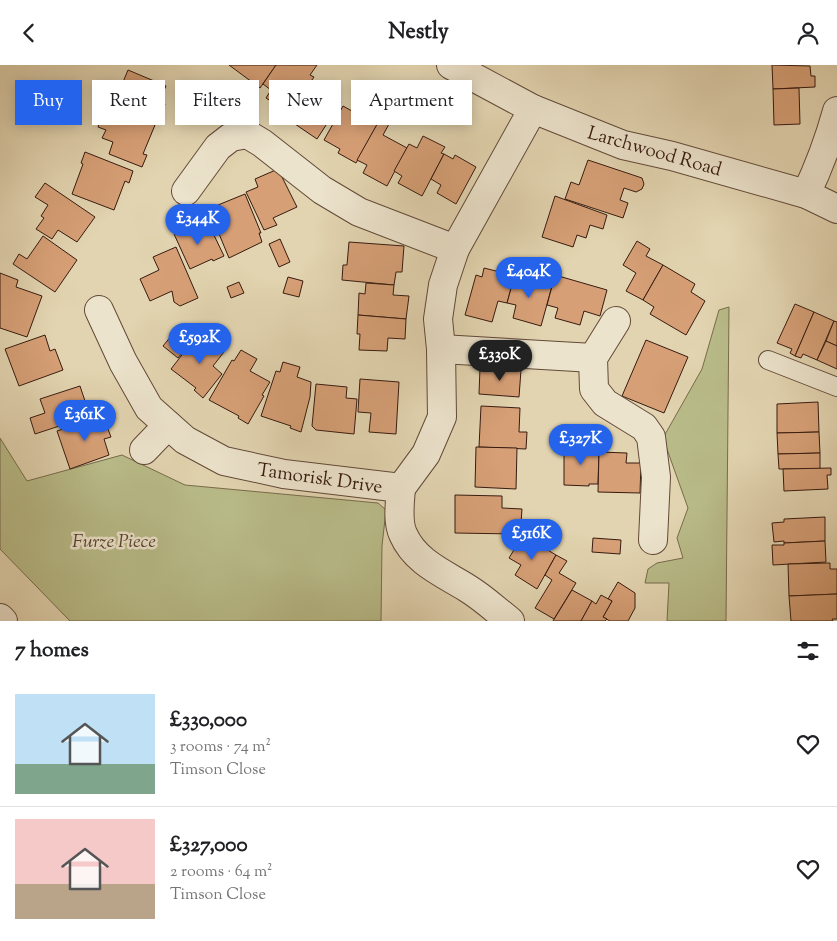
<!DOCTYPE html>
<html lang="en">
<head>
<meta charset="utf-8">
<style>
	:root { --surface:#fff; --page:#f6f6f6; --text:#202124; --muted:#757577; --line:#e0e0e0; --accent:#2563eb }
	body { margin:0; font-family:"Sorts Mill Goudy",serif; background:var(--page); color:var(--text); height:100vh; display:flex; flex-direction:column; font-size:19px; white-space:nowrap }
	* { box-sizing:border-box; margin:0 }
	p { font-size:16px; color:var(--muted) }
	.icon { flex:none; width:28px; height:28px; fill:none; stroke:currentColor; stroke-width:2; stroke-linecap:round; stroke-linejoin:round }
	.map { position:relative; height:556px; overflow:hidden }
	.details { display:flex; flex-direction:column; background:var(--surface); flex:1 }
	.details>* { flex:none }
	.banner { position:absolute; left:15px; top:15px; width:500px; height:45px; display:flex; gap:10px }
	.price { position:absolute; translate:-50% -42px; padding:0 11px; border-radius:18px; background:var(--accent); color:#fff; font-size:16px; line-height:32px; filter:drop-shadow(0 1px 2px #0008) }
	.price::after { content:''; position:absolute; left:50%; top:30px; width:15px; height:11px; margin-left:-8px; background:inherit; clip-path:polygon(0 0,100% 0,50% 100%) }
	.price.selected { background:#222; color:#fff }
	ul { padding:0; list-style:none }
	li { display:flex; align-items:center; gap:15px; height:125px; padding:0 15px }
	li+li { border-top:1px solid var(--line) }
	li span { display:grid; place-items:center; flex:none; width:140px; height:100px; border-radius:0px; color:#555 }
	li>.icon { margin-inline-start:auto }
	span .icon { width:60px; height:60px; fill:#fffc; stroke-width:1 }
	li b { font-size:21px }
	h2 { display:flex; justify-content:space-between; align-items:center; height:60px; padding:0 15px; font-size:21px }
	.pill { padding:0 18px; border-radius:0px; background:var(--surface); box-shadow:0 2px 12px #0003; font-size:18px; line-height:45px }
	.pill.selected { background:var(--accent); color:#fff }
	header { display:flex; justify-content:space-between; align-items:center; height:65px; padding:0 15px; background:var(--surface); font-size:22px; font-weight:700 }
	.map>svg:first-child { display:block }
	.green { fill:#b8bb88; stroke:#786b4c }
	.building { fill:#d69f76; stroke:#371b10 }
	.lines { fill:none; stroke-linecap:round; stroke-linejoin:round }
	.lane-casing { stroke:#624938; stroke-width:20 }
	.street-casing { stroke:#624938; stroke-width:30 }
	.lane { stroke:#ece3cc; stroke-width:18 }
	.street { stroke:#ece3cc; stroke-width:28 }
	.labels { text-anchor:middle; stroke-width:5; stroke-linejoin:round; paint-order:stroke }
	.street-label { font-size:19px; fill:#371b10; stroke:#ece3cc }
	.park-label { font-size:19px; font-style:italic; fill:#57432e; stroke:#ece3cc }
</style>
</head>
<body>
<header><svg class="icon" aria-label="back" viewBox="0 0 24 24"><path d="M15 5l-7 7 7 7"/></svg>Nestly<svg class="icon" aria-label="person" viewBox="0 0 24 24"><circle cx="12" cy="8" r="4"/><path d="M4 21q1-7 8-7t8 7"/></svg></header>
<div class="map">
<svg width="837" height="556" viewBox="0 0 837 556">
	<rect width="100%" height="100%" fill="#e2d4b0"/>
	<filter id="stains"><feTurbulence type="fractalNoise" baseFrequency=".004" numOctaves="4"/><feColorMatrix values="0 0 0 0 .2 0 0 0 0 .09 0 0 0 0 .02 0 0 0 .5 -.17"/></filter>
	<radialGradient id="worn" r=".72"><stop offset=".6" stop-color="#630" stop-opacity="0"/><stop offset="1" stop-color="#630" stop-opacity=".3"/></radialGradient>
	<!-- green -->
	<g class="green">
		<polygon points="729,242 726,556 667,556 669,518 645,518 648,504 657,498 683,493 677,473 688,443 663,373 702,304 719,245"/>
		<polygon points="0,373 27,416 122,390 185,420 378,438 386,445 382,481 381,556 70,556 0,484"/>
	</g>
	<!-- building -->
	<g class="building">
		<polygon points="229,0 276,0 260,23"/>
		<polygon points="276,0 317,0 310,10 314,12 289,48 266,33 271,25 263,19"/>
		<polygon points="772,0 810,1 811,11 815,11 815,22 773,24"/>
		<polygon points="128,5 166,21 159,36 165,39 157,59 113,41"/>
		<polygon points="308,21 315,26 318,21 341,37 317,74 295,59 300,51 291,45"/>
		<polygon points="799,23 800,59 774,60 773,24"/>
		<polygon points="343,41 377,60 356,98 338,88 340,84 324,75"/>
		<polygon points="114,44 155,60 143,89 147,90 142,102 109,89 113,77 102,73 106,65 98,62 104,45 112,48"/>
		<polygon points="380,54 389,59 383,70 407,83 387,121 363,108 367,100 357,95"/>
		<polygon points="423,71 445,82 441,88 444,89 422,131 398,118 402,111 394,106 409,79 417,83"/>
		<polygon points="85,87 133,106 129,118 125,116 114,145 72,129 83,99 81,98"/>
		<polygon points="444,89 453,94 455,90 476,102 456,139 437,128 441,120 431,114"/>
		<polygon points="588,95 642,113 644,119 642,124 636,127 624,123 620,135 628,138 623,153 565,134 571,117 579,120"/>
		<polygon points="278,104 297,142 273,153 277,160 264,165 246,127 258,122 255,114"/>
		<polygon points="45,118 95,152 77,177 58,165 52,174 36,164 44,153 41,151 48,140 35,132"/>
		<polygon points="245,129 261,168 259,168 262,177 229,193 217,164 226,160 218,140"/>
		<polygon points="555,131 607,150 603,164 590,160 586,173 577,170 573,182 542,172"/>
		<polygon points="198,158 204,170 212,166 224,191 213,196 212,194 190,204 174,169"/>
		<polygon points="43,171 77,195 55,227 13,199 19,189 27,194"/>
		<polygon points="280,174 290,197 279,202 269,179"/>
		<polygon points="637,176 650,184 646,191 663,200 643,235 626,226 636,208 623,200"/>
		<polygon points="349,177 404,181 402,207 396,207 394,220 342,215 343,200 347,200"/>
		<polygon points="176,182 198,233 180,241 174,237 172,226 150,236 140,214 159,205 153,192"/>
		<polygon points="663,200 695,219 691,227 705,236 686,270 650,249 654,242 643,235"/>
		<polygon points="484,203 504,208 505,206 515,209 507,238 498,236 492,257 465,250 476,210 482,212"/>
		<polygon points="0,208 18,215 16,222 42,231 27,272 0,263"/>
		<polygon points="515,209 552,221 541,261 513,253 516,240 507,238"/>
		<polygon points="555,210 607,225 600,251 584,246 580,260 555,253 558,243 547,240"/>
		<polygon points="288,212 303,216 299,232 283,228"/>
		<polygon points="239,217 244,228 231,233 227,222"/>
		<polygon points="366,218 394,220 393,230 409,231 406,254 358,250 359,228 365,229"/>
		<polygon points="795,239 814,247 795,291 790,288 792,284 777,278"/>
		<polygon points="814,247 834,256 817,295 803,289 801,293 795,291"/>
		<polygon points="358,250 406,254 405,274 388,273 387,286 359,285 360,269 357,269"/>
		<polygon points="834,256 837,257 837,281 826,276"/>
		<polygon points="181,259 196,270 178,293 163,281"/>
		<polygon points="199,268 224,287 213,301 222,309 203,333 194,325 196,323 171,304"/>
		<polygon points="45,270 50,286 55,284 63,305 19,321 5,284"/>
		<polygon points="646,275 688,292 664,348 622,331"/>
		<polygon points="826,276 837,281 837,304 817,295"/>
		<polygon points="241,285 257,294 250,306 270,317 262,330 264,331 248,359 238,353 239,351 209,335 232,295 234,296"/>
		<polygon points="283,297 300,302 297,312 311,317 310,332 301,367 290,363 291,361 261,351 276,306 280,307"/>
		<polygon points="480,303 521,305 519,332 479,329"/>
		<polygon points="360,314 399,317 396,369 369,367 371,348 358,347"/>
		<polygon points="316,319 347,322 346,333 357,334 354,369 316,365 312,361"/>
		<polygon points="80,321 90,351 35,369 30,353 45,348 40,334"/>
		<polygon points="818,337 819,367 777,368 777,339"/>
		<polygon points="481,341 520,343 519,367 527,367 526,384 479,382"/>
		<polygon points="103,351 111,372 104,374 109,390 70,404 57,366"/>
		<polygon points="819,367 820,388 778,389 777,368"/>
		<polygon points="564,381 590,381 590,387 599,387 598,419 589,419 589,421 564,420"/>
		<polygon points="476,382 517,383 516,424 475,422"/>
		<polygon points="599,387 627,388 626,398 641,398 640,428 598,427"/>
		<polygon points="820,388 820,404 779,404 778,389"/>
		<polygon points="831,403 831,410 827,410 828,424 784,426 783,404"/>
		<polygon points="455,430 502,431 502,443 522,444 521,458 514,457 514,469 455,468"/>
		<polygon points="825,452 825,476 784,478 784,476 774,477 772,458 784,457 784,454"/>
		<polygon points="523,470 556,490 537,524 515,510 521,500 509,493"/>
		<polygon points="593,473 621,475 620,489 592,487"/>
		<polygon points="825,476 826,497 773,500 772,480 784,480 784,478"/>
		<polygon points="556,490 567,496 559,508 576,518 554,554 535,543 552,515 545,510"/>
		<polygon points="830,498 830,504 837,504 837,529 789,531 788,499"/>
		<polygon points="618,517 635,528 635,543 628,556 610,556 603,552 612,536 608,534"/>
		<polygon points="572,525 592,536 581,556 553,556"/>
		<polygon points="837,529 837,554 832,554 833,556 791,556 789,531"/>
		<polygon points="601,530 612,536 603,552 607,554 605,556 581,556 592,536 596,539"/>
	</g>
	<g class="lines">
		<defs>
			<polyline id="lane" points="768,295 837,322"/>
			<g id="street">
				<polyline points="451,0 533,44 623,80 672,91 806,129 837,144"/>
				<polyline points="186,126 218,82 231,72 247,69 262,78 322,125 359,147 455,184"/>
				<path d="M806,129C819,102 829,75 837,46"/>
				<polyline points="99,245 123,297 149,343 185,375 224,396 284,409 401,423 426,389 442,352 441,284 438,254 443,220 455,184 533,44"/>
				<polyline points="616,256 593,293 594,324 605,338 644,362 651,372 656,412 653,475"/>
				<polyline points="441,284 593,293"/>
				<polyline points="144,385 168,360"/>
				<path d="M401,423C400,437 397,456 403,469C415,497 443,508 467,523C482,532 496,545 510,556"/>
				<polyline points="0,553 3,556"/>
			</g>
		</defs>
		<!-- lane casing -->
		<use href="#lane" class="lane-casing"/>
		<!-- street casing -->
		<use href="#street" class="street-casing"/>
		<!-- lane -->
		<use href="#lane" class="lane"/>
		<!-- street -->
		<use href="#street" class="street"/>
	</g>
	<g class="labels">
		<!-- street labels -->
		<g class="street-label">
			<text transform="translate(655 85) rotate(16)" y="7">Larchwood Road</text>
			<text transform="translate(320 412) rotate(8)" y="7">Tamorisk Drive</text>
		</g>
		<!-- park labels -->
		<g class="park-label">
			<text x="114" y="482">Furze Piece</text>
		</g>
	</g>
	<rect width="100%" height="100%" filter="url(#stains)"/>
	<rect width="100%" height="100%" fill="url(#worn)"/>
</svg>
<b class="price" style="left:198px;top:181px">£344K</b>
<b class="price" style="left:529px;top:234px">£404K</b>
<b class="price" style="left:200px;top:300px">£592K</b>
<b class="price selected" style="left:500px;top:317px">£330K</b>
<b class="price" style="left:85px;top:377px">£361K</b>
<b class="price" style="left:581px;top:401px">£327K</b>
<b class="price" style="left:532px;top:496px">£516K</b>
<div class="banner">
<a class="pill selected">Buy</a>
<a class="pill">Rent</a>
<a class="pill">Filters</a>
<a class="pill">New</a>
<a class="pill">Apartment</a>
</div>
</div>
<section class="details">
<h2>7 homes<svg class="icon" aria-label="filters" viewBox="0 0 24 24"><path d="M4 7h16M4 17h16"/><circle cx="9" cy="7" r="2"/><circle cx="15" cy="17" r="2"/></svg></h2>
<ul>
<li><span style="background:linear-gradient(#bfe0f5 70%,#7fa58c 0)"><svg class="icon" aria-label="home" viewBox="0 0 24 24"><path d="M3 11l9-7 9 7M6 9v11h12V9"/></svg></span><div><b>£330,000</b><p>3 rooms · 74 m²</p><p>Timson Close</p></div><svg class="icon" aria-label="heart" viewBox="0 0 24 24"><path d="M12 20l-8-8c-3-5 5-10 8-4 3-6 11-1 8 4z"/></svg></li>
<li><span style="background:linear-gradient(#f6c9c9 65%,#b9a48a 0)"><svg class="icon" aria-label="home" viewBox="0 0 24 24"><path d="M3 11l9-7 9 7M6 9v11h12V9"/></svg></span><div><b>£327,000</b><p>2 rooms · 64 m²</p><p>Timson Close</p></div><svg class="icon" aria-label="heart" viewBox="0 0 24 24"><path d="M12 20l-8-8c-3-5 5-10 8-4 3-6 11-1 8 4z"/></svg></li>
</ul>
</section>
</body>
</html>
